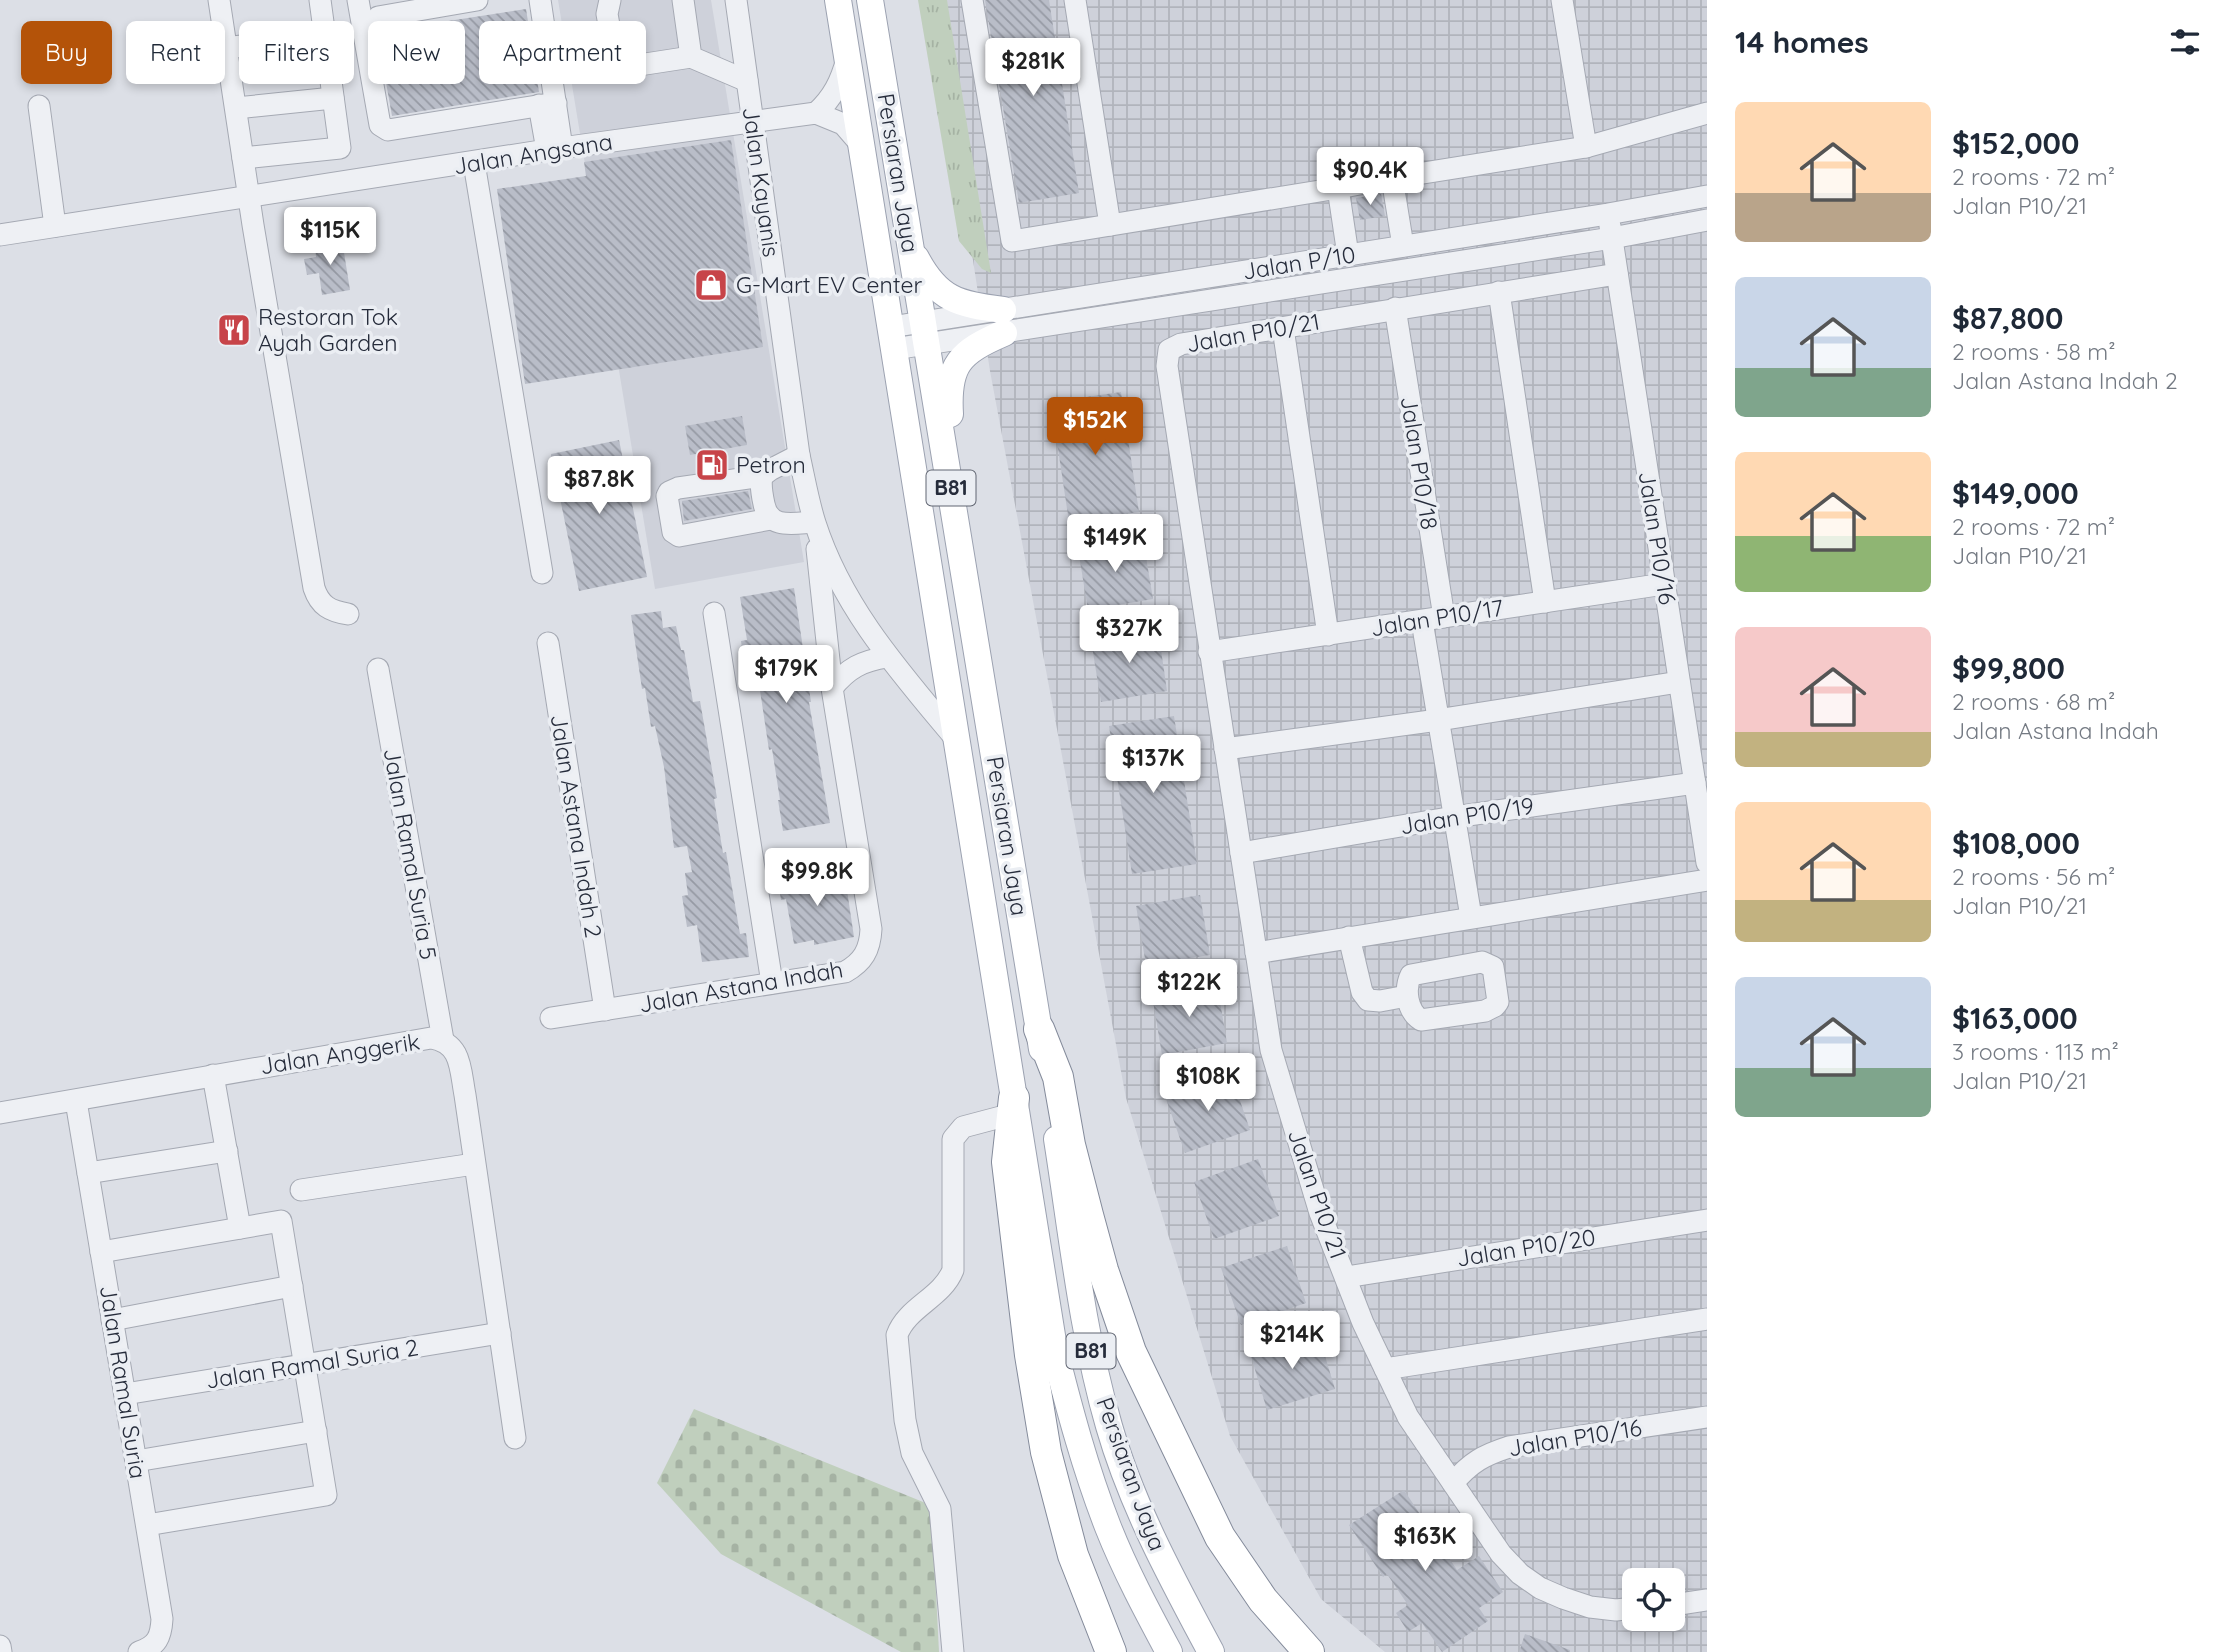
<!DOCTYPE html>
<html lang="en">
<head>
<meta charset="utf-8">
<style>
	:root { --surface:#fff; --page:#f2f2f3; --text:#1f2937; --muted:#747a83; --accent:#b45309 }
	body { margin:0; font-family:Quicksand,sans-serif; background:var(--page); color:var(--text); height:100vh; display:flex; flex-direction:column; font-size:26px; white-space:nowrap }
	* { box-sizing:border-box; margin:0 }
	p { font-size:23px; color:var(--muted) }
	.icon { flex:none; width:38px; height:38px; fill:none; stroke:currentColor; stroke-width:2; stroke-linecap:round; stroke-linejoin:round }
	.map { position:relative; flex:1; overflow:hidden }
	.sheet { display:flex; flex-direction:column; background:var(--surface); width:525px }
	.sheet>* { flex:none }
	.banner { position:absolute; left:21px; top:21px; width:665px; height:63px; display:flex; gap:14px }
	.controls { position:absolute; left:1622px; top:1568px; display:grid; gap:14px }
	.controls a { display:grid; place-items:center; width:63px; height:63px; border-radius:10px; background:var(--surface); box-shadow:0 4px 10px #0003; font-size:35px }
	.price { position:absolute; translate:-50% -60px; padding:0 16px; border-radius:7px; background:#fff; color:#222; font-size:23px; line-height:46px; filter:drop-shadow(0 2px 4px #0008) }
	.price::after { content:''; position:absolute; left:50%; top:42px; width:21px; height:16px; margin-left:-10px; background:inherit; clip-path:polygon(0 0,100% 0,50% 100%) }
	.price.selected { background:var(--accent); color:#fff }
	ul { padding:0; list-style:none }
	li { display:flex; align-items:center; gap:21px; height:175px; padding:0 28px }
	li span { display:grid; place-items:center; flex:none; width:196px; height:140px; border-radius:10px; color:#555 }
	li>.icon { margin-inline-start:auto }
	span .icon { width:84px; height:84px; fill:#fffc; stroke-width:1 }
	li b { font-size:30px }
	h2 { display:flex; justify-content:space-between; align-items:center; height:84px; padding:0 28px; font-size:30px }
	.pill { padding:0 24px; border-radius:10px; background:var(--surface); box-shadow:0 4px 10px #0003; font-size:24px; line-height:63px }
	.pill.selected { background:var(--accent); color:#fff }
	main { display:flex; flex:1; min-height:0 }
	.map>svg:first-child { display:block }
	.built { fill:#ced1da }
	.industrial { fill:url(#industrial-grid); fill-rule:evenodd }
	.grass { fill:url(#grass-tufts) }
	.cemetery { fill:url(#cemetery-stones) }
	.building { fill:url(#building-back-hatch) }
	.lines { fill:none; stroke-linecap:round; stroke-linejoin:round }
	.minor-casing { stroke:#a5a9b3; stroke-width:23 }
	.major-casing { stroke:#9ca2b1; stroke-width:28 }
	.highway-casing { stroke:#848b9b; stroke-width:32 }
	.minor { stroke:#eef0f4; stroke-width:21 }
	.major { stroke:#fff; stroke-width:26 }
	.highway { stroke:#fff; stroke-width:30 }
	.labels { text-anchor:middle; stroke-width:7; stroke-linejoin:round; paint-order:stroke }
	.shield { fill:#ebeef3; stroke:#616672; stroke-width:2 }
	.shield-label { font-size:21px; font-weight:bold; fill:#262c3b }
	.street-label { font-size:23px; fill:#262c3b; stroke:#ebeef3 }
	.poi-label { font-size:23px; fill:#262c3b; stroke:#ebeef3; text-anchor:start }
</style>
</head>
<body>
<main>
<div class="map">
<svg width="1707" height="1652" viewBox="0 0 1707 1652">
	<defs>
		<pattern id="industrial-grid" width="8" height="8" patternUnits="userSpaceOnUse" patternTransform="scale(1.75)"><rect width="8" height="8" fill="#ced1da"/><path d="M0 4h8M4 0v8" fill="none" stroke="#b1b4bc"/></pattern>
		<pattern id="grass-tufts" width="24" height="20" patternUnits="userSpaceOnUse" patternTransform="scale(1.75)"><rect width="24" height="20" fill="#c0cfbd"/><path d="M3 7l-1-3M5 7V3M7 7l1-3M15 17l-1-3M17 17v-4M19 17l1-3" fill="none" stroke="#a5b2a3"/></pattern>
		<pattern id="cemetery-stones" width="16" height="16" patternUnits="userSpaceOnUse" patternTransform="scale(1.75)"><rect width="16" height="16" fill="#c0cfbd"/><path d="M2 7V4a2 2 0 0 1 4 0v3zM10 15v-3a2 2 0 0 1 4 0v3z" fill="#a5b2a3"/></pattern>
		<pattern id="building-back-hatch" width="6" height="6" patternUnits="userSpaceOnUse" patternTransform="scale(1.75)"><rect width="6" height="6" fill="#b9bdc8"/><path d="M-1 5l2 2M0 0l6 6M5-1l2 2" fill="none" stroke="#969aa4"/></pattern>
	</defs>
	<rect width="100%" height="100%" fill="#dcdfe6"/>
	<!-- built -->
	<polygon class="built" points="558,0 711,0 804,562 655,589"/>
	<!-- industrial -->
	<path class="industrial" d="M933,0H1707V1652H1385L1321,1599L1230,1436L1126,1098L990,371ZM1634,1580H1673V1619H1634Z"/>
	<!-- grass -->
	<polygon class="grass" points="918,0 947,0 991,273 982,269 959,241"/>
	<!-- cemetery -->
	<polygon class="cemetery" points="694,1409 928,1504 933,1534 939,1652 901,1652 721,1554 657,1483"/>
	<!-- building -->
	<g class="building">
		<polygon points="985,0 1049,0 1079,193 1019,203"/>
		<polygon points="526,9 539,92 392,116 377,32"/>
		<polygon points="731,140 763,347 525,384 497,189 586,176 584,162"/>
		<polygon points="1381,194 1385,216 1360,220 1356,198"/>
		<polygon points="342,240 350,290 322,295 319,273 307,275 304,259 316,257 315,245"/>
		<polygon points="1121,392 1139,512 1069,522 1051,402"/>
		<polygon points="742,416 747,445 690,455 685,426"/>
		<polygon points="619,440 647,577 579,591 551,454"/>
		<polygon points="748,491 752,509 684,521 682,501"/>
		<polygon points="1143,539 1153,599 1088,610 1078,549"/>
		<polygon points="794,588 811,702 809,702 830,823 783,831 778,800 780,800 772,749 769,750 756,664 753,665 751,653 743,655 741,641 747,640 740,597"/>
		<polygon points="661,611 663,628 676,626 681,650 684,650 693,702 700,701 717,798 714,799 723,853 726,852 740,934 746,933 749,957 702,962 697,925 687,927 682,896 688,895 685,873 692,872 687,846 674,848 664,767 655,726 651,727 645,688 642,689 631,615"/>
		<polygon points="1158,629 1167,691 1101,702 1091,640"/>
		<polygon points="1174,716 1197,864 1132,874 1109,726"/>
		<polygon points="824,872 826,880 845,877 854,937 814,945 814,940 794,944 786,899 781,900 778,880"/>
		<polygon points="1200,895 1210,955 1146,965 1136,906"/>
		<polygon points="1217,984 1227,1043 1162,1055 1152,995"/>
		<polygon points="1231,1074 1250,1130 1185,1153 1165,1096"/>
		<polygon points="1258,1159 1279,1216 1214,1239 1194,1182"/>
		<polygon points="1287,1246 1306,1303 1241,1325 1221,1268"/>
		<polygon points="1318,1333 1335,1389 1267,1410 1250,1353"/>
		<polygon points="1404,1490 1457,1570 1479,1556 1503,1592 1479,1608 1488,1621 1442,1652 1422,1623 1408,1632 1396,1613 1408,1605 1387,1574 1383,1577 1349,1525"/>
		<polygon points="1525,1634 1570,1650 1570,1652 1519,1652"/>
	</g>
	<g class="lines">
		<defs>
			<g id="minor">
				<path d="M219,0L253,225L314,588C320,606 330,611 348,614"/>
				<polyline points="358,0 380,125 388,130 556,103"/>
				<polyline points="540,0 562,148"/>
				<polyline points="610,0 607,14 616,64 626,67 691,57"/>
				<polyline points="683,0 691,57 747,81"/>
				<path d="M736,0L799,455C804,477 808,501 815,523C842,607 899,671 955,738"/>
				<polyline points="972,0 1012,241 1338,188 1348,255"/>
				<polyline points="1075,0 1110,225"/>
				<polyline points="1562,0 1586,147"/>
				<polyline points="378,17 477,0"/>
				<polyline points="226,48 325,35"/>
				<polyline points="539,105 547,150"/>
				<polyline points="39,106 55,226"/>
				<polyline points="236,108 333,98"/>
				<path d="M816,113C833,98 841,81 847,59"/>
				<polyline points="243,158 340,148 320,0"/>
				<polyline points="474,163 542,573"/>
				<polyline points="1338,188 1392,178"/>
				<polyline points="1610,226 1707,863"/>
				<polyline points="0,235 547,150 816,113 843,124 862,146"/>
				<polyline points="1403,246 1392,178 1586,147 1707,113"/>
				<polyline points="1617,274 1181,344 1169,350 1167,366 1271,1050 1320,1213 1363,1323 1408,1417 1501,1554 1520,1574 1540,1588 1563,1598 1590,1607 1616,1610 1634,1608"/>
				<polyline points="1499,292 1545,602"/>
				<polyline points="1395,308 1444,617"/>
				<polyline points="891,327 1608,214 1707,196"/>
				<polyline points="1283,328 1328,635"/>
				<polyline points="894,349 1612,238 1707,220"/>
				<path d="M762,476C760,485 762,495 764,504C769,530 794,523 814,522"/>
				<polyline points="771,519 679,536 673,532 667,496 669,492 678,488 762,476 770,470 799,455"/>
				<polyline points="714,613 772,983"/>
				<polyline points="1422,621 1471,917"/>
				<polyline points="548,643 605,1010"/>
				<polyline points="1209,652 1664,584"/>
				<polyline points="378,669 443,1040"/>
				<path d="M832,688C848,668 862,661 887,657"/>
				<polyline points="1225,749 1438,720 1679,682"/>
				<polyline points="1241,853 1454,817 1695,783"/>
				<polyline points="1349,937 1362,992 1368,1000 1380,1001 1407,996"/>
				<polyline points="1256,953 1707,880"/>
				<path d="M1482,962L1493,967L1498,1002L1495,1006L1485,1011L1421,1020C1407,1011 1404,989 1411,975Z"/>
				<path d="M551,1018L845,972C863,962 870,950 871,929L832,688L817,549"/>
				<polyline points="213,1075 240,1228"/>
				<path d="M76,1101L162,1619C161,1637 157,1646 139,1652"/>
				<path d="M0,1113L431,1038C462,1043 460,1069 465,1095L515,1438"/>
				<polyline points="88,1173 227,1151"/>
				<polyline points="301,1190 474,1164"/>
				<polyline points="101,1252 281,1221 326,1495 147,1525"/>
				<polyline points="1346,1277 1707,1220"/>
				<polyline points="112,1320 292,1286"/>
				<polyline points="1385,1369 1707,1319"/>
				<polyline points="125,1394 500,1333"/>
				<polyline points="136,1461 316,1431"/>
				<path d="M1453,1483C1471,1462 1484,1455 1509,1447L1707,1417"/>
				<polyline points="1673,1605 1707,1600"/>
				<polyline points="0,1646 1,1652"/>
				<path d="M953,1652L940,1509L912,1453L905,1420L897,1335C907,1307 942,1298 953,1270V1139L963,1127L1012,1114"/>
			</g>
			<g id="major">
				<path d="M838,0L1054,1348C1069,1408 1085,1468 1108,1527C1125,1570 1147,1611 1169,1652"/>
				<polyline points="870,0 1042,1049"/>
				<path d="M916,258C938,300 958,304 1003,310"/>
				<path d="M950,414C947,364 960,352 1004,333"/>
				<path d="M1057,1139C1072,1234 1082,1333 1109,1426C1132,1506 1172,1579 1211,1652"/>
			</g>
			<g id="highway">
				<polyline points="1039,1029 1058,1077 1070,1145 1088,1215 1103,1270 1131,1352 1220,1537 1263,1600 1309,1652"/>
				<polyline points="1014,1098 1007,1162 1030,1355 1046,1452 1073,1555 1111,1652"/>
			</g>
		</defs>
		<!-- minor casing -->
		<use href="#minor" class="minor-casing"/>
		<!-- major casing -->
		<use href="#major" class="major-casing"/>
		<!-- highway casing -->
		<use href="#highway" class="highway-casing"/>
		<!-- minor -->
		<use href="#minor" class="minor"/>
		<!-- major -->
		<use href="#major" class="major"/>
		<!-- highway -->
		<use href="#highway" class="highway"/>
	</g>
	<!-- icons -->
	<defs>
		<symbol id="shop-square" viewBox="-11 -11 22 22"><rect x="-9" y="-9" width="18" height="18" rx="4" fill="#c74449" stroke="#ebeef3"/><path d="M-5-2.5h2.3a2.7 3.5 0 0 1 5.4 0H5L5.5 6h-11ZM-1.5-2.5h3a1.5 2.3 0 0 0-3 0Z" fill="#fff"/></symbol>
		<symbol id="restaurant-square" viewBox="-11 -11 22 22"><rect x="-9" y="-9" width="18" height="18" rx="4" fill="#c74449" stroke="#ebeef3"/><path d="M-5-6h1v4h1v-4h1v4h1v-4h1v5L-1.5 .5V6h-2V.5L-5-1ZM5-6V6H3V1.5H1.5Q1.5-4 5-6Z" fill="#fff"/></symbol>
		<symbol id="fuel-square" viewBox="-11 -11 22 22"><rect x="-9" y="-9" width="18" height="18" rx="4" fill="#c74449" stroke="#ebeef3"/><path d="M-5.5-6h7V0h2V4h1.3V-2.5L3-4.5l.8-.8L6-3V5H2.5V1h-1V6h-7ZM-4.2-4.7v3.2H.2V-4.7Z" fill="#fff"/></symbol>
	</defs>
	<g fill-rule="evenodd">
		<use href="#shop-square" x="692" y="266" width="38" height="38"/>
		<use href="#restaurant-square" x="215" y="311" width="38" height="38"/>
		<use href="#fuel-square" x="693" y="446" width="38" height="38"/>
	</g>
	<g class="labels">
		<!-- shield labels -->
		<g class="shield">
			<rect x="926.5" y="470.5" width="49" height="35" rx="5"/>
			<rect x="1066.5" y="1333.5" width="49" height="35" rx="5"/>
		</g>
		<g class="shield-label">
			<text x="951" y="495">B81</text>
			<text x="1091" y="1358">B81</text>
		</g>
		<!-- street labels -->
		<g class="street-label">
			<text transform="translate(533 154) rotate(-9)" y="8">Jalan Angsana</text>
			<text transform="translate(898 173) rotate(81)" y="8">Persiaran Jaya</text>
			<text transform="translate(761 182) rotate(82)" y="8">Jalan Kayanis</text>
			<text transform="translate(1299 263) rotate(-9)" y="8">Jalan P/10</text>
			<text transform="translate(1253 333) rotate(-10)" y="8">Jalan P10/21</text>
			<text transform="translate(1419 463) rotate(81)" y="8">Jalan P10/18</text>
			<text transform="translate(1657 538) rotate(81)" y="8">Jalan P10/16</text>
			<text transform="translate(1437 618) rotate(-9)" y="8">Jalan P10/17</text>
			<text transform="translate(1467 816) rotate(-9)" y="8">Jalan P10/19</text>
			<text transform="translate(576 826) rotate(81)" y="8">Jalan Astana Indah 2</text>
			<text transform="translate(1007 836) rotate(81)" y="8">Persiaran Jaya</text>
			<text transform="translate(410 854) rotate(80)" y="8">Jalan Ramal Suria 5</text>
			<text transform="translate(741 987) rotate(-10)" y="8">Jalan Astana Indah</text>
			<text transform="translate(340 1054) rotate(-9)" y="8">Jalan Anggerik</text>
			<text transform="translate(1317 1194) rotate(71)" y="8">Jalan P10/21</text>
			<text transform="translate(1526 1248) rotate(-9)" y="8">Jalan P10/20</text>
			<text transform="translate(312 1364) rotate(-9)" y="8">Jalan Ramal Suria 2</text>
			<text transform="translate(123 1382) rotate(81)" y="8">Jalan Ramal Suria</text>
			<text transform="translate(1575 1438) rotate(-9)" y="8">Jalan P10/16</text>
			<text transform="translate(1131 1474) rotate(70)" y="8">Persiaran Jaya</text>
		</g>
		<!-- poi labels -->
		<g class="poi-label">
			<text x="736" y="293">G-Mart EV Center</text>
			<text x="258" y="325">Restoran Tok<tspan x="258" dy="26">Ayah Garden</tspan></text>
			<text x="736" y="473">Petron</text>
		</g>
	</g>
</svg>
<div class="controls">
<a><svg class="icon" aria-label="locate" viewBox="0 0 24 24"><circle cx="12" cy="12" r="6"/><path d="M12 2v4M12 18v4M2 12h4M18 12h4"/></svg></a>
</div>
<b class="price" style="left:1033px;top:98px">$281K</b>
<b class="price" style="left:1370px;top:207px">$90.4K</b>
<b class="price" style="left:330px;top:267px">$115K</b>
<b class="price selected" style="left:1095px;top:457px">$152K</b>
<b class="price" style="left:599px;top:516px">$87.8K</b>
<b class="price" style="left:1115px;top:574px">$149K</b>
<b class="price" style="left:1129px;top:665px">$327K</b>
<b class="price" style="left:786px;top:705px">$179K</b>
<b class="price" style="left:1153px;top:795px">$137K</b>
<b class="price" style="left:817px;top:908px">$99.8K</b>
<b class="price" style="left:1189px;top:1019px">$122K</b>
<b class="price" style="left:1208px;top:1113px">$108K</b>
<b class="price" style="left:1292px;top:1371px">$214K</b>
<b class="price" style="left:1425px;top:1573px">$163K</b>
<div class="banner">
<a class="pill selected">Buy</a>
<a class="pill">Rent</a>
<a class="pill">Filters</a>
<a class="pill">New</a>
<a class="pill">Apartment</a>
</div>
</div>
<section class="sheet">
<h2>14 homes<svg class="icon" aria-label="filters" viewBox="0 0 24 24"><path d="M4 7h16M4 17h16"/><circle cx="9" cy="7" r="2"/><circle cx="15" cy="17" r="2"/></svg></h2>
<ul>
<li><span style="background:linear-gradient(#ffd9b3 65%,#b9a48a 0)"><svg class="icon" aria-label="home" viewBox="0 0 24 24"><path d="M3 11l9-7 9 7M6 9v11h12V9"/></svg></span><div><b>$152,000</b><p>2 rooms · 72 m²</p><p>Jalan P10/21</p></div></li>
<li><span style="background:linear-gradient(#c9d6e8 65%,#7fa58c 0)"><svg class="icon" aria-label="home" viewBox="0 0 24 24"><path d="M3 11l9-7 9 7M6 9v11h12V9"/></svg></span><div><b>$87,800</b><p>2 rooms · 58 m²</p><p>Jalan Astana Indah 2</p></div></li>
<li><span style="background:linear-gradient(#ffd9b3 60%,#8fb573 0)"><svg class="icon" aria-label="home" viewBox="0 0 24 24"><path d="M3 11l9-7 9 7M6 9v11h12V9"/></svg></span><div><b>$149,000</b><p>2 rooms · 72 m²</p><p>Jalan P10/21</p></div></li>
<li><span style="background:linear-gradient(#f6c9c9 75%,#c2b280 0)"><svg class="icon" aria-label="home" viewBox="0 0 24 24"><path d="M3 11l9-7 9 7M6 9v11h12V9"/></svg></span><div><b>$99,800</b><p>2 rooms · 68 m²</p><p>Jalan Astana Indah</p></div></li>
<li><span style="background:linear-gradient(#ffd9b3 70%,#c2b280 0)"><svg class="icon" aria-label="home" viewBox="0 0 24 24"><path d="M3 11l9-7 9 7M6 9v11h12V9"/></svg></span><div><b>$108,000</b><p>2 rooms · 56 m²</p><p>Jalan P10/21</p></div></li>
<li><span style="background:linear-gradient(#c9d6e8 65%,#7fa58c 0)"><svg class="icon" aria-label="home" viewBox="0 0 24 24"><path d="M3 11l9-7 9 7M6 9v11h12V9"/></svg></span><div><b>$163,000</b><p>3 rooms · 113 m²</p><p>Jalan P10/21</p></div></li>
</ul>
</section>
</main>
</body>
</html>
